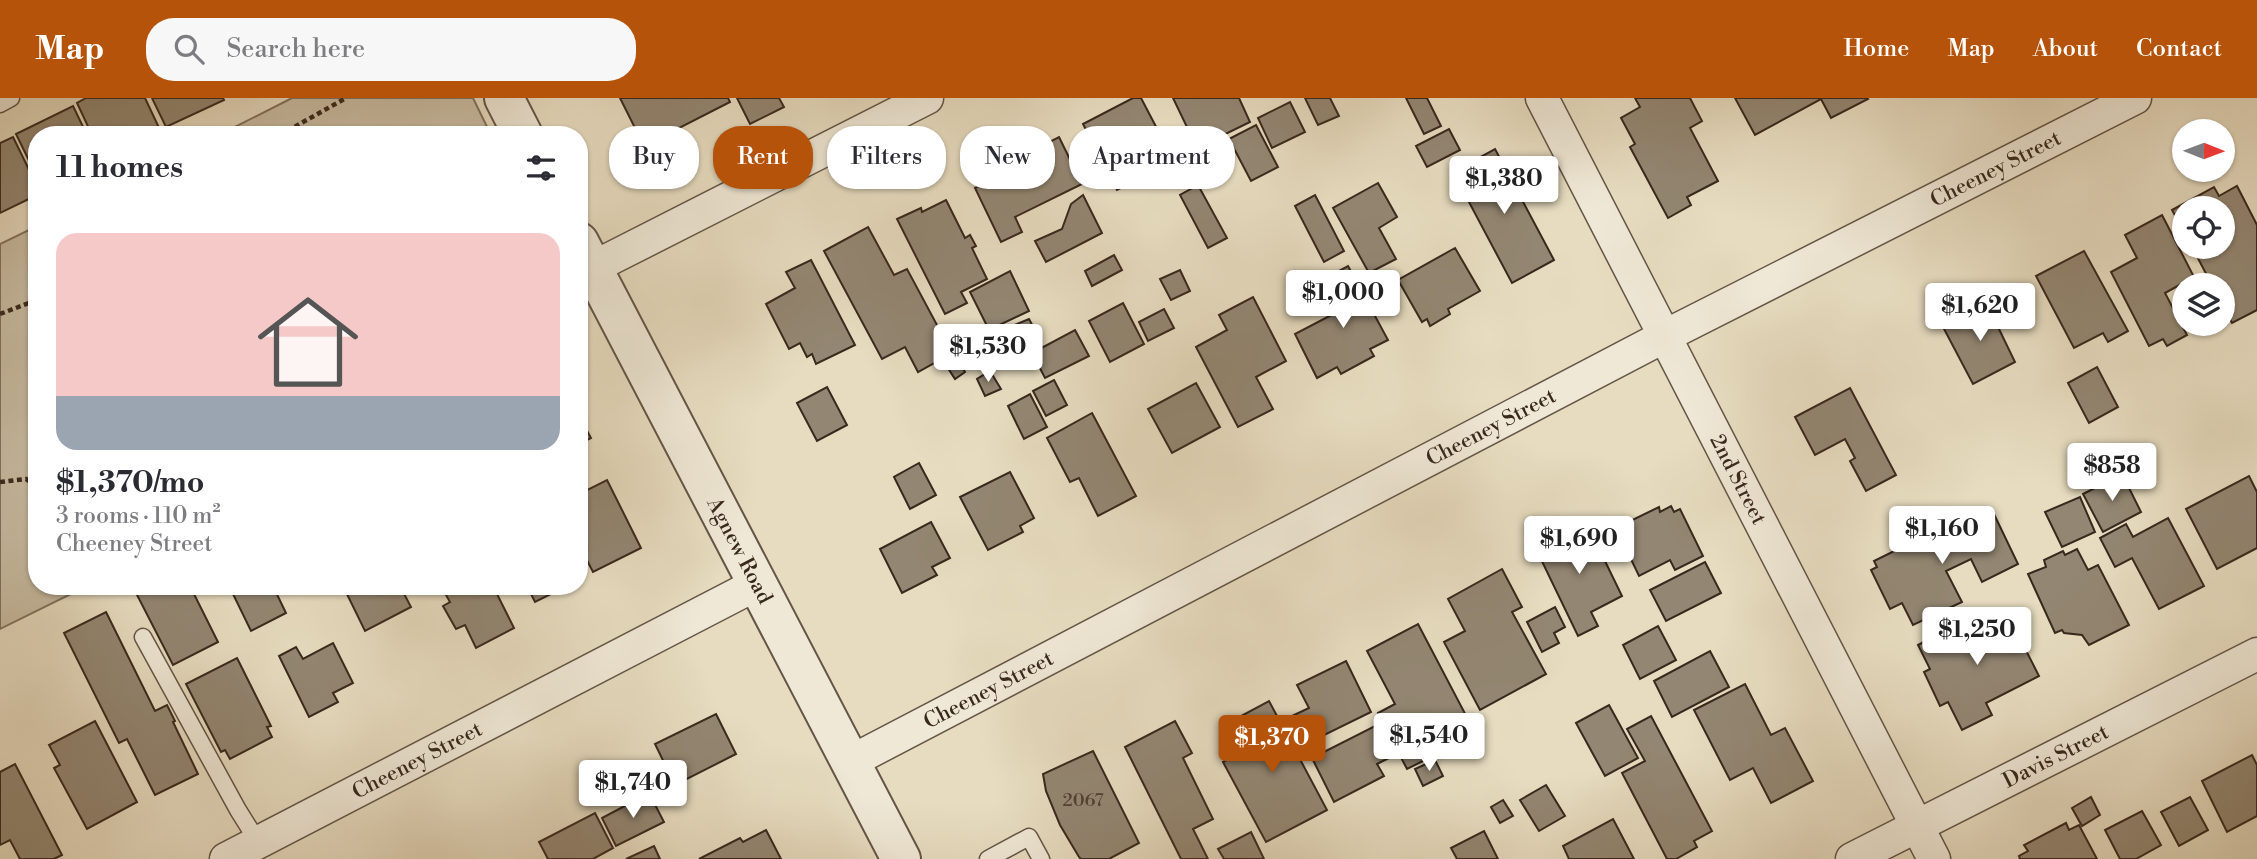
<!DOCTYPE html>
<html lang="en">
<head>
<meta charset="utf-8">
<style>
	:root { --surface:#fff; --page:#f7f7f7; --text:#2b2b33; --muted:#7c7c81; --line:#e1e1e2; --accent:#b45309 }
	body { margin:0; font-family:"Libre Bodoni",serif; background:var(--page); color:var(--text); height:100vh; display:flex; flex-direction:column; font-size:26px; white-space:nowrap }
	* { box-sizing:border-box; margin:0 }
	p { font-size:23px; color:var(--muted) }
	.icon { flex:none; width:38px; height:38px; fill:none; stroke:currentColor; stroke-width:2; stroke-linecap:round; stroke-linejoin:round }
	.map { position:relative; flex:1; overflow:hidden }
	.drawer { position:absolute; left:28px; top:28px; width:560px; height:469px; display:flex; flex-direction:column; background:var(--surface); border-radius:28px; box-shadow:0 2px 5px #0004 }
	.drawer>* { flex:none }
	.top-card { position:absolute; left:609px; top:28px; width:665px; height:63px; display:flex; gap:14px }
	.needle { width:46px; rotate:91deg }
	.tools { position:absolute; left:2172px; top:21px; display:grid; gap:14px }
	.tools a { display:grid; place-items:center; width:63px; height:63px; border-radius:50%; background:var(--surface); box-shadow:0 2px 5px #0004; font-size:35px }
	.price { position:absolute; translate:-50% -60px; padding:0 16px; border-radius:7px; background:#fff; color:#222; font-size:23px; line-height:46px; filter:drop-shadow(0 2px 4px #0008) }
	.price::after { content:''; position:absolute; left:50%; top:42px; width:21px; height:16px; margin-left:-10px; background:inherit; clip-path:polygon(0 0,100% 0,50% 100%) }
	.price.selected { background:var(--accent); color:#fff }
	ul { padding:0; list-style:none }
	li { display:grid; align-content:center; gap:14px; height:371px; padding:0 28px }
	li+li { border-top:2px solid var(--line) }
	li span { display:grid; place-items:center; height:217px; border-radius:21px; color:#555 }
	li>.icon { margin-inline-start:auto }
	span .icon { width:126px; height:126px; fill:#fffc; stroke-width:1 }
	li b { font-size:30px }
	h2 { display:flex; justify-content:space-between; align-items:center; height:84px; padding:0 28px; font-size:30px }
	.tag { padding:0 24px; border-radius:28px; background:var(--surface); box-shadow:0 2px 5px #0004; font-size:24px; line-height:63px }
	.tag.selected { background:var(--accent); color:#fff }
	header { display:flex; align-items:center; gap:42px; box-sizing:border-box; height:98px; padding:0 35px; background:var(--accent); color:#fff }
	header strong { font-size:33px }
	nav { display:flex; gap:38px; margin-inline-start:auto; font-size:24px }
	.search { width:490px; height:63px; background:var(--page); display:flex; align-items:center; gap:18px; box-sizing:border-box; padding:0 24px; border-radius:28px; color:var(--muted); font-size:26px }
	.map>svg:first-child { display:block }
	.green { fill:#c9bda4; stroke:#807260; stroke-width:2 }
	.building { fill:#938672; stroke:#38281d; stroke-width:2 }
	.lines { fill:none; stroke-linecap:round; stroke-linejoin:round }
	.service-casing { stroke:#645546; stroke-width:19 }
	.minor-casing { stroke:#645546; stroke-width:35 }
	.tertiary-casing { stroke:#645546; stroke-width:42 }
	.path { stroke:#38281d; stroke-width:4.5; stroke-dasharray:5 3.5; stroke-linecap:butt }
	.service { stroke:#efe8d6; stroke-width:16 }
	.minor { stroke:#efe8d6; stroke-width:32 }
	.tertiary { stroke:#efe8d6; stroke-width:38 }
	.labels { text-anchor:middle; stroke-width:7; stroke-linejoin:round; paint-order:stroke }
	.number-label { font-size:18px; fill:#4f4032 }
	.street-label { font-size:21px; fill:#38281d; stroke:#efe8d6 }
</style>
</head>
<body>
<header>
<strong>Map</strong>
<div class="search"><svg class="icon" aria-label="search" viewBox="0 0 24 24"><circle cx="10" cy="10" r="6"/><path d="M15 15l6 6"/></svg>Search here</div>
<nav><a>Home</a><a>Map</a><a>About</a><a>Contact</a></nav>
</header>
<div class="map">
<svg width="2257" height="761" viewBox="0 0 2257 761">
	<rect width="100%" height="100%" fill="#e7dcc0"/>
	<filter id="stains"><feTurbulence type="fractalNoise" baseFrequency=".00286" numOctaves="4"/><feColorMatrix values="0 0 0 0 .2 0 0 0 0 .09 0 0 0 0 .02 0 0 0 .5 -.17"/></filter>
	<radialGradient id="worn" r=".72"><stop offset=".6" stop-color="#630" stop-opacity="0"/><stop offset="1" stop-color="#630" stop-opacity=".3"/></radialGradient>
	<!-- green -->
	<g class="green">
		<polygon points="292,0 473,0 491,37 219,37"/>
		<polygon points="37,128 37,488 87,488 0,531 0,146"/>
	</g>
	<!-- building -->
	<g class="building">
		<polygon points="86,0 145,0 161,34 155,37 92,37 77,5"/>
		<polygon points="152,0 223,0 224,2 166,29"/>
		<polygon points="620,0 728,0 730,4 644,48"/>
		<polygon points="737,0 779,0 784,9 750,26"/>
		<polygon points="1133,0 1141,0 1174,63 1117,92 1083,26"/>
		<polygon points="1173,0 1239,0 1250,24 1197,50"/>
		<polygon points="1305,0 1330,0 1339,18 1318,27"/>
		<polygon points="1406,0 1427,0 1441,28 1424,36"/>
		<polygon points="1635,0 1690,0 1702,23 1690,30 1718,83 1687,99 1691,107 1668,120 1630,49 1635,46 1621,20 1640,9"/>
		<polygon points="1735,0 1867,0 1868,1 1831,20 1821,1 1755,37"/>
		<polygon points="1290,4 1305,34 1272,50 1258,20"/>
		<polygon points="73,8 87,37 37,37 37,79 16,36"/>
		<polygon points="1256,27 1278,69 1251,83 1229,41"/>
		<polygon points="1449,31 1460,52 1427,69 1416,48"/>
		<polygon points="13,39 37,88 37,97 0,115 0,45"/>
		<polygon points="1059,39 1082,86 1015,119 1022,134 1001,144 975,90 1033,61 1030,54"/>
		<polygon points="1495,51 1554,162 1512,185 1453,74"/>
		<polygon points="1378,85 1397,119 1379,130 1396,161 1369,175 1333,110"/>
		<polygon points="1198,87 1227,140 1208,150 1180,97"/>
		<polygon points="2237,88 2257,127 2257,212 2232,225 2222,207 2222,187 2212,187 2192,149 2222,149 2222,110 2184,110 2184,134 2172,112 2214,89 2219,98"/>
		<polygon points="1083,97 1102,135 1046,164 1035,143 1062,131 1071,106"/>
		<polygon points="1315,97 1344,153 1324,164 1295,108"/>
		<polygon points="946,102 965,140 970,137 976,148 972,150 987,181 961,194 967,205 945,216 897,121 921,110 922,114"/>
		<polygon points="2162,117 2194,179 2165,195 2187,237 2167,248 2163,241 2149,248 2111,174 2137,160 2125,137"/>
		<polygon points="868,129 894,177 907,171 952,255 918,274 905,249 882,261 824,153"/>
		<polygon points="1455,150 1480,193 1448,211 1450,216 1430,228 1427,221 1422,224 1398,182"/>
		<polygon points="2084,153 2128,233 2108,244 2103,235 2074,250 2036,178"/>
		<polygon points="1114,157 1122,172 1092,188 1085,173"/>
		<polygon points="811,162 855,247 816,266 812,256 807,259 800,245 789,251 766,206 795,190 786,174"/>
		<polygon points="1348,168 1388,242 1370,251 1374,258 1341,276 1337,269 1317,280 1295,236 1343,211 1326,180"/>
		<polygon points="1180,172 1190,193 1171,202 1160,181"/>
		<polygon points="1010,173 1029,213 989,232 970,194"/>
		<polygon points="1253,199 1286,263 1256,279 1273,311 1238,329 1196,249 1227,232 1219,217"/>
		<polygon points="1992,204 2003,227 1998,229 2015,264 1973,286 1943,229"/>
		<polygon points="1123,205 1144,246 1110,264 1089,223"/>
		<polygon points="1164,211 1174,230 1148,243 1139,224"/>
		<polygon points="1029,221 1037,236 1020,246 1012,228"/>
		<polygon points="1075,232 1089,258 1045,280 1032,255"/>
		<polygon points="957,260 965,274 955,281 946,267"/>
		<polygon points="2097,269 2118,309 2089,325 2068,285"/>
		<polygon points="990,273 1001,291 985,298 977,281"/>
		<polygon points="1054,282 1067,307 1046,318 1033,293"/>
		<polygon points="1196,285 1220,329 1172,355 1148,311"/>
		<polygon points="827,289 847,327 817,343 797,305"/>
		<polygon points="1850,290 1896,377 1866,393 1850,363 1855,360 1845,341 1815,357 1795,319"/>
		<polygon points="1030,296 1047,329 1024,341 1008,308"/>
		<polygon points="1092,315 1136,398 1098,418 1079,380 1070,384 1047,340"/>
		<polygon points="579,318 591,340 579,346"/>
		<polygon points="919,365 936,397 910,411 894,379"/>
		<polygon points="1010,374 1034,420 1020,428 1023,434 988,452 960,399"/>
		<polygon points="2122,376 2141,414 2103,434 2083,396"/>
		<polygon points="2249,378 2257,394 2257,450 2217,471 2186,411"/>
		<polygon points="607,382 641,450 593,474 579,447 579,396"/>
		<polygon points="2080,399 2095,434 2062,449 2045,414"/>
		<polygon points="1671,408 1674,414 1680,411 1703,458 1675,472 1670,462 1639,478 1616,430 1659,409 1660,414"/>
		<polygon points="1992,412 2018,466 1982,484 1971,461 1946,473 1962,504 1913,527 1902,505 1890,511 1871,472 1877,469 1874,463 1953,424 1955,430"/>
		<polygon points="2168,420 2204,488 2159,511 2132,460 2115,469 2100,440 2126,426 2133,439"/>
		<polygon points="931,424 950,460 932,469 937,477 902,495 880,451"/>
		<polygon points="1587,426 1622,498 1591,514 1598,528 1578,538 1536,451"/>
		<polygon points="2077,451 2088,472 2098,467 2129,527 2089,547 2082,537 2064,535 2062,532 2055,535 2028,476 2046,469 2044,462 2063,453 2065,457"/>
		<polygon points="1705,464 1721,495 1666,523 1650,492"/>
		<polygon points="1502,471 1522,509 1512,514 1546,576 1480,612 1444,544 1465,533 1448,501"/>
		<polygon points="149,488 190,488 218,544 173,567 136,495"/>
		<polygon points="243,488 273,488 286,515 251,533 232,494"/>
		<polygon points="343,488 400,488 411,509 365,533"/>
		<polygon points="441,488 493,488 514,530 476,550 465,527 456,531 443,508 450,504"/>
		<polygon points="527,488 567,488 535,504"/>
		<polygon points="1555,509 1565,529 1554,535 1559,545 1542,554 1527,524"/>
		<polygon points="2006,513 2039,578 1986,605 1992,617 1962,632 1948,604 1940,608 1924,574 1930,571 1918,547 1950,530 1954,540"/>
		<polygon points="106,514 155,613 167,607 175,623 173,624 198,676 155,697 127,641 119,645 64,535"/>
		<polygon points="1418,526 1471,627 1432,648 1437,656 1407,671 1378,615 1395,606 1367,553"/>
		<polygon points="1658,528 1676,562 1640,581 1623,547"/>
		<polygon points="333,545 353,585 333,595 338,604 309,619 279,558 296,549 303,561"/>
		<polygon points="1710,553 1729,589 1672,619 1654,583"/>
		<polygon points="237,560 271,628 267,629 272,639 230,661 225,652 221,654 186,586"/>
		<polygon points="1346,563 1371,614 1306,646 1292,618 1309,610 1297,587"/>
		<polygon points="1745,586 1771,637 1785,630 1813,683 1771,705 1753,670 1730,682 1694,612"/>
		<polygon points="1269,603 1327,712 1266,744 1223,664 1245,652 1230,624"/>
		<polygon points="1609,607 1638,660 1605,678 1576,625"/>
		<polygon points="716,616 736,656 675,687 655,646"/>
		<polygon points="1651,618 1712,733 1694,743 1697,749 1676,761 1667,761 1622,675 1645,663 1627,631"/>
		<polygon points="95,623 137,704 87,731 54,670 60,667 49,647"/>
		<polygon points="1175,623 1192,655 1183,660 1213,721 1193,731 1208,761 1181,761 1125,649"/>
		<polygon points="1375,628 1391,659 1377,666 1384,678 1334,704 1312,660"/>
		<polygon points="1093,653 1139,745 1109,761 1081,761 1079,759 1060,727 1046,693 1043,676"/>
		<polygon points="2252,657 2257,667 2257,718 2227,734 2202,683"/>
		<polygon points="1435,662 1443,678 1423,688 1415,671"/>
		<polygon points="15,666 62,757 54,761 20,761 10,742 0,747 0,674"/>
		<polygon points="1546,687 1565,718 1539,733 1520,702"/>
		<polygon points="649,695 664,724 616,748 602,720"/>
		<polygon points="2091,699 2100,717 2082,728 2072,710"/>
		<polygon points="2190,699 2208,732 2179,748 2161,714"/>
		<polygon points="1503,702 1513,718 1500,725 1491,709"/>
		<polygon points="2142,713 2161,747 2136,761 2120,761 2105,732"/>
		<polygon points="595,715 613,750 593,761 548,761 539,744"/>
		<polygon points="1613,721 1634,761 1569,761 1563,748"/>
		<polygon points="2066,725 2069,732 2079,727 2097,761 2020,761 2019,758 2028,753 2024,747"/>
		<polygon points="766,732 781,761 699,761 740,740 743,744"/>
		<polygon points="1484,733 1498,761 1457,761 1451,750"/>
		<polygon points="1251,734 1264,761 1224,761 1218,751"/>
		<polygon points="654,748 660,761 626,761"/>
	</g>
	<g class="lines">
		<defs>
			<g id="service">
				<polyline points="0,6 11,0"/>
				<polyline points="143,539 238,712 258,744"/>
				<polyline points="988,761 1029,739 1041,761"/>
			</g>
			<g id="minor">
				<path id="s1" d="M1542,0L1934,761"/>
				<polyline points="592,170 927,0"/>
				<path id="s2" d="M850,664L1665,238L2135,0"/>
				<path id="s3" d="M226,761L757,486"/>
				<path id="s4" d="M1852,761L2257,556"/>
			</g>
			<g id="tertiary">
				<polyline points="504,0 523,37"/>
				<path id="s5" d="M579,144L901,761"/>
			</g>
		</defs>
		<!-- service casing -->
		<use href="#service" class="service-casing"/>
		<!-- minor casing -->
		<use href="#minor" class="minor-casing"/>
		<!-- tertiary casing -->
		<use href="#tertiary" class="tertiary-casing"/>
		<!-- path -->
		<g class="path">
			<polyline points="280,37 346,0"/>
			<polyline points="0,216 37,202"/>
			<polyline points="0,384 26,381 37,388"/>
		</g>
		<!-- service -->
		<use href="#service" class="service"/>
		<!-- minor -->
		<use href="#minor" class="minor"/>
		<!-- tertiary -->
		<use href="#tertiary" class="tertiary"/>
	</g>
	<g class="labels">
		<!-- number labels -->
		<g class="number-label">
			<text x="1083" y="708">2067</text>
		</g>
		<!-- street labels -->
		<g class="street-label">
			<text dy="7" stroke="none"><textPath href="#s2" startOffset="1290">Cheeney Street</textPath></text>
			<text dy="7" stroke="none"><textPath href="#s2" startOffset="723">Cheeney Street</textPath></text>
			<text dy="7" stroke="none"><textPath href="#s1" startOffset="429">2nd Street</textPath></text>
			<text dy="7" stroke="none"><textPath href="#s5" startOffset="348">Agnew Road</textPath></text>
			<text dy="7" stroke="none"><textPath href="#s2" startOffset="156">Cheeney Street</textPath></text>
			<text dy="7" stroke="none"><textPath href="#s4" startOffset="228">Davis Street</textPath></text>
			<text dy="7" stroke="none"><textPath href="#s3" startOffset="215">Cheeney Street</textPath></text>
		</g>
	</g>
	<rect width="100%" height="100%" filter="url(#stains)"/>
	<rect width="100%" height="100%" fill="url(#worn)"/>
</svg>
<div class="tools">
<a><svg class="needle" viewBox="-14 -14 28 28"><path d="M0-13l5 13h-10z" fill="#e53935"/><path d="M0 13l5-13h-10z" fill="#7c7c81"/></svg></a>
<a><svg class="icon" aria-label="locate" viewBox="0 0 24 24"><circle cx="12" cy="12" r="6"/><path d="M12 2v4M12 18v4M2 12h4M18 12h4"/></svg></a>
<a><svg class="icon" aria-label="layers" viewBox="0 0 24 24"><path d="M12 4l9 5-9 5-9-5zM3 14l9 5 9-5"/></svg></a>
</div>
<b class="price" style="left:1504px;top:118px">$1,380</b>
<b class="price" style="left:1343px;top:232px">$1,000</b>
<b class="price" style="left:1980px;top:245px">$1,620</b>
<b class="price" style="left:988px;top:286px">$1,530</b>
<b class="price" style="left:2112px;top:405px">$858</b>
<b class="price" style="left:1942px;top:468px">$1,160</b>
<b class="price" style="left:1579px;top:478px">$1,690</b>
<b class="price" style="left:1977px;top:569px">$1,250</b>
<b class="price" style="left:1429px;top:675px">$1,540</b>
<b class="price selected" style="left:1272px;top:677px">$1,370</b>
<b class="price" style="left:633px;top:722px">$1,740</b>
<div class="top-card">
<a class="tag">Buy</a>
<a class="tag selected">Rent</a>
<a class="tag">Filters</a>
<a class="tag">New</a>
<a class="tag">Apartment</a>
</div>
<section class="drawer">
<h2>11 homes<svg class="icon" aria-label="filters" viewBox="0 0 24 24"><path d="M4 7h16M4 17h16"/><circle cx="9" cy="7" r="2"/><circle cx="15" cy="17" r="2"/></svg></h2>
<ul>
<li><span style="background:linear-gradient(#f6c9c9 75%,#9aa5b1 0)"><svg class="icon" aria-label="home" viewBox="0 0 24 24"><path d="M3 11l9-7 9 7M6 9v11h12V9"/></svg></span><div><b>$1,370/mo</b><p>3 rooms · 110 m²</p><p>Cheeney Street</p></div></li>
</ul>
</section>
</div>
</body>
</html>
